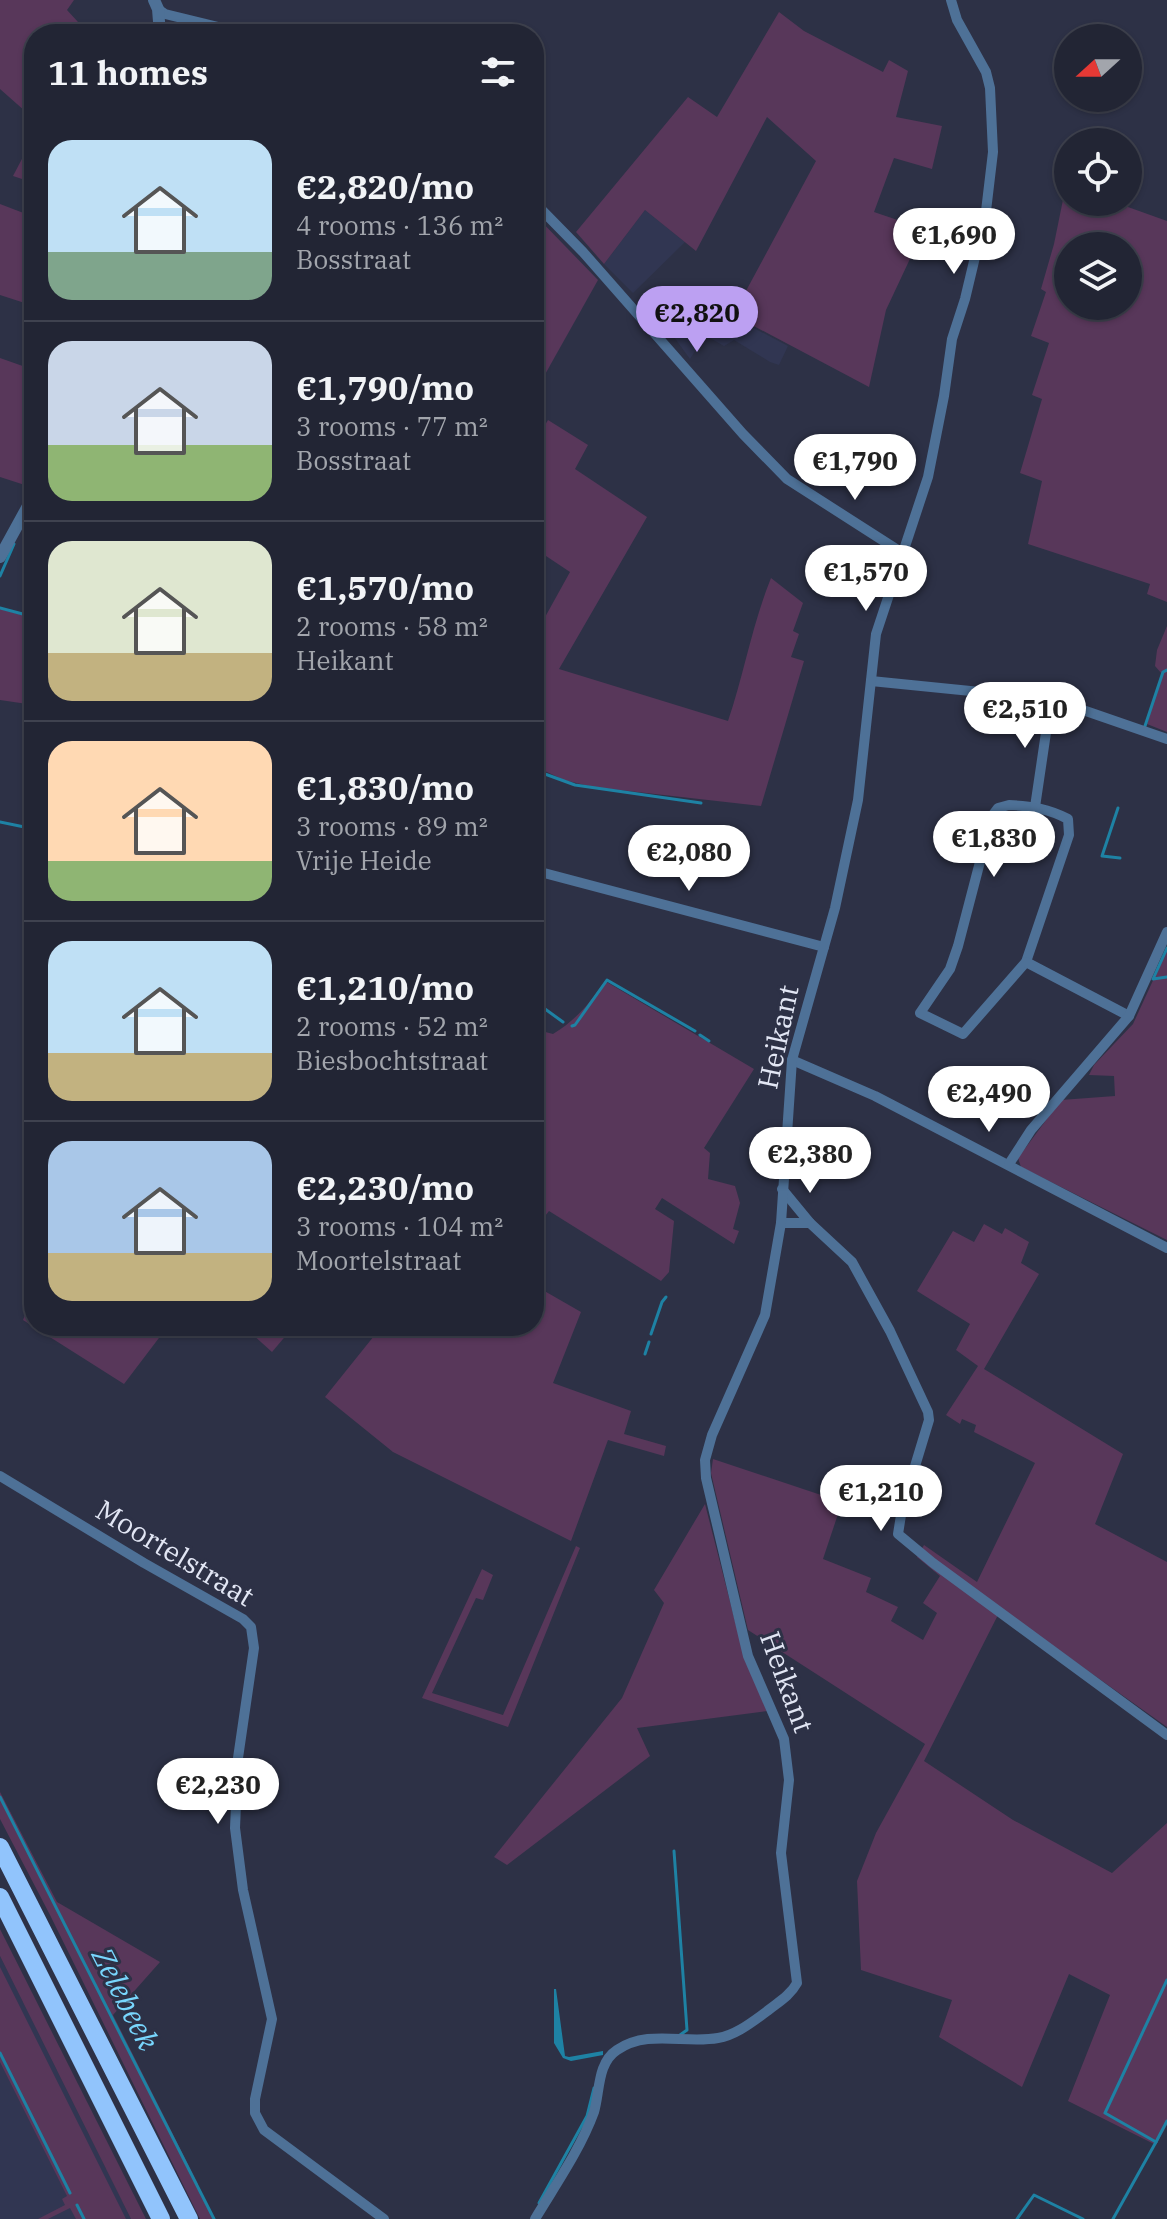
<!DOCTYPE html>
<html lang="en">
<head>
<meta charset="utf-8">
<style>
	:root { --surface:#222534; --page:#2e3140; --text:#f1f3f6; --muted:#a2a5ac; --line:#3f424f; --accent:#bca0f2 }
	body { margin:0; font-family:"IBM Plex Serif",serif; background:var(--page); color:var(--text); height:100vh; display:flex; flex-direction:column; font-size:30px; white-space:nowrap }
	* { box-sizing:border-box; margin:0 }
	p { font-size:26px; color:var(--muted) }
	.icon { flex:none; width:44px; height:44px; fill:none; stroke:currentColor; stroke-width:2; stroke-linecap:round; stroke-linejoin:round }
	.map { position:relative; flex:1; overflow:hidden }
	.panel { position:absolute; left:24px; top:24px; width:520px; height:1312px; display:flex; flex-direction:column; background:var(--surface); border-radius:32px; box-shadow:0 2px 6px #0004,0 0 0 2px var(--line) }
	.panel>* { flex:none }
	.needle { width:52px; rotate:249deg }
	.tools { position:absolute; left:1054px; top:24px; display:grid; gap:16px }
	.tools a { display:grid; place-items:center; width:88px; height:88px; border-radius:50%; background:var(--surface); box-shadow:0 2px 6px #0004,0 0 0 2px var(--line); font-size:40px }
	.price { position:absolute; translate:-50% -68px; padding:0 18px; border-radius:28px; background:#fff; color:#222; font-size:26px; line-height:52px; filter:drop-shadow(0 2px 4px #0008) }
	.price::after { content:''; position:absolute; left:50%; top:48px; width:24px; height:18px; margin-left:-12px; background:inherit; clip-path:polygon(0 0,100% 0,50% 100%) }
	.price.active { background:var(--accent); color:#111 }
	ul { padding:0; list-style:none }
	li { display:flex; align-items:center; gap:24px; height:200px; padding:0 24px }
	li+li { border-top:2px solid var(--line) }
	li span { display:grid; place-items:center; flex:none; width:224px; height:160px; border-radius:24px; color:#555 }
	li>.icon { margin-inline-start:auto }
	span .icon { width:96px; height:96px; fill:#fffc; stroke-width:1 }
	li b { font-size:34px }
	h2 { display:flex; justify-content:space-between; align-items:center; height:96px; padding:0 24px; font-size:34px }
	.map>svg:first-child { display:block }
	.built { fill:#313652 }
	.green { fill:#58375a; fill-rule:evenodd }
	.water { fill:#1e82a4 }
	.lines { fill:none; stroke-linecap:round; stroke-linejoin:round }
	.stream { stroke:#1e82a4; stroke-width:3 }
	.minor { stroke:#4e7197; stroke-width:10 }
	.tertiary { stroke:#4e7197; stroke-width:12 }
	.motorway { stroke:#91c4fc; stroke-width:18 }
	.labels { text-anchor:middle; stroke-width:6; stroke-linejoin:round; paint-order:stroke }
	.street-label { font-size:28px; fill:#e2e6f4; stroke:#2d3146 }
	.water-label { font-size:30px; font-style:italic; fill:#78d6fd; stroke:#2d3146 }
</style>
</head>
<body>
<div class="map">
<svg width="1167" height="2219" viewBox="0 0 1167 2219">
	<rect width="100%" height="100%" fill="#2d3146"/>
	<!-- built -->
	<g class="built">
		<polygon points="645,210 685,242 633,293 604,264"/>
		<polygon points="691,295 788,346 779,365 770,362 734,340 724,346 705,335 690,359 671,333"/>
		<polygon points="0,1956 31,2018 131,2219 0,2219"/>
	</g>
	<!-- green -->
	<g class="green">
		<polygon points="0,0 74,0 67,10 89,34 34,34 34,119 0,89"/>
		<polygon points="779,12 804,31 883,72 889,60 908,71 896,117 942,126 932,169 894,158 874,212 924,229 886,310 869,387 733,315 816,161 767,117 696,251 645,210 604,264 576,232 688,97 717,117"/>
		<polygon points="34,136 34,183 13,176"/>
		<path d="M1066,185L1068,202H1114L1167,221V602L1147,594L1150,584L1028,544L1042,481L1020,473L1042,399L1032,395L1049,343L1031,336L1046,292L1041,289L1054,244ZM1068,246H1128V306H1068Z"/>
		<polygon points="0,204 34,217 34,306 0,295"/>
		<polygon points="534,214 598,280 534,394"/>
		<polygon points="0,358 34,370 34,457 31,487 0,477"/>
		<path d="M548,420L588,445L575,469L647,517L559,669L728,721C744,674 752,625 771,578L803,603L793,631L799,634L791,657L804,661L761,806L593,787L564,780L534,766V637L570,572L534,548V444Z"/>
		<polygon points="0,609 34,618 34,705 0,700"/>
		<polygon points="1167,626 1167,732 1147,724 1162,674 1155,666 1157,650"/>
		<polygon points="1167,950 1167,1240 1021,1167 1018,1158 1061,1100 1115,1096 1114,1076 1089,1075 1094,1065 1133,1024"/>
		<path d="M605,981L754,1069L704,1148L710,1153L708,1179L735,1186L740,1203L733,1229L739,1231L734,1244L662,1198L655,1209L674,1221L669,1272L661,1281L549,1211L534,1230V1029L553,1034C576,1020 590,1003 605,981Z"/>
		<polygon points="984,1224 1002,1234 1005,1228 1029,1242 1021,1263 1039,1274 984,1369 1123,1454 1095,1524 1167,1562 1167,1727 1001,1609 924,1761 1013,1820 1112,1873 1167,1823 1167,2125 1156,2145 1068,2101 1110,1995 1069,1974 1022,2087 939,2037 952,2000 861,1970 857,1881 876,1833 925,1744 748,1630 711,1473 713,1459 842,1502 823,1559 871,1578 866,1592 898,1607 891,1621 923,1640 937,1613 923,1603 940,1576 917,1557 924,1545 977,1582 1035,1463 974,1432 976,1425 962,1419 960,1424 946,1415 978,1366 956,1350 970,1324 917,1291 953,1231 974,1242"/>
		<polygon points="534,1285 581,1312 553,1383 631,1411 624,1434 666,1446 664,1456 608,1440 571,1541 393,1452 325,1397 382,1326 534,1326"/>
		<polygon points="34,1292 34,1326 168,1326 124,1384 23,1320"/>
		<polygon points="243,1326 294,1326 272,1352"/>
		<polygon points="705,1504 745,1660 767,1711 637,1728 650,1756 507,1865 494,1857 622,1698 664,1603 654,1590"/>
		<polygon points="576,1546 580,1548 508,1727 422,1698 482,1569 493,1575 483,1600 476,1598 432,1693 503,1715"/>
		<polygon points="0,1792 57,1902 160,1962 113,2015 198,2184 196,2185 213,2219 200,2219 50,1915 0,1819"/>
		<polygon points="0,1929 146,2219 131,2219 0,1956"/>
		<polygon points="0,1967 126,2219 76,2219 70,2208 48,2219 38,2219 65,2205 62,2199 67,2196 0,2062"/>
	</g>
	<!-- water -->
	<polygon class="water" points="554,1989 556,1989 565,2056 569,2057 603,2051 603,2055 571,2061 563,2058 554,2043"/>
	<g class="lines">
		<!-- stream -->
		<g class="stream">
			<polyline points="0,576 14,544"/>
			<polyline points="0,608 34,617"/>
			<polyline points="1145,726 1163,672 1167,670"/>
			<polyline points="534,770 575,785 701,803"/>
			<polyline points="1118,808 1102,856 1120,858"/>
			<polyline points="0,822 34,829"/>
			<polyline points="1167,948 1153,979 1167,977"/>
			<polyline points="534,1001 563,1022"/>
			<polyline points="572,1026 575,1025 607,980 695,1031"/>
			<polyline points="700,1035 709,1041"/>
			<polyline points="651,1334 662,1302 666,1297"/>
			<polyline points="645,1354 649,1342"/>
			<polyline points="0,1797 214,2219"/>
			<polyline points="674,1851 687,2030 680,2035"/>
			<polyline points="0,2053 70,2193"/>
			<polyline points="1156,2142 1167,2121"/>
			<polyline points="539,2203 587,2116 594,2088"/>
			<polyline points="77,2205 84,2219"/>
			<polyline points="1017,2219 1034,2195 1083,2219"/>
			<polyline points="1113,2219 1156,2142 1105,2113 1167,1980"/>
		</g>
		<!-- minor -->
		<g class="minor">
			<polyline points="158,9 165,14 247,34"/>
			<polyline points="534,202 583,252 743,434 787,479 904,554"/>
			<polyline points="871,681 1051,699 1167,739"/>
			<path d="M1009,805C1031,806 1049,809 1068,819L1069,835L1026,962L963,1034L920,1013L950,969L958,946L992,816L998,808Z"/>
			<polyline points="1035,807 1051,699"/>
			<polyline points="544,873 824,947"/>
			<polyline points="1026,962 1129,1016"/>
			<polyline points="792,1060 875,1096 1167,1248"/>
			<polyline points="1009,1164 1031,1130 1129,1016 1167,932"/>
			<polyline points="782,1189 810,1223"/>
			<polyline points="781,1223 810,1223 852,1262 890,1331 928,1412 929,1420 902,1509 898,1534 933,1563 1167,1735"/>
			<polyline points="0,1476 144,1563 243,1619 251,1627 254,1648 238,1758 235,1828 243,1890 272,2019 255,2099 255,2113 264,2130 384,2219"/>
			<path d="M535,2219C556,2184 580,2150 594,2112C600,2092 597,2063 617,2050C648,2029 684,2044 718,2038C736,2035 752,2022 766,2012C777,2003 790,1996 797,1983L781,1853L789,1780L784,1739L748,1656L706,1478L705,1460L712,1435L765,1315L781,1223L792,1060L835,908L858,800L876,634L928,477L944,396L952,339L965,299L986,211L993,152L990,88L986,72L957,20L951,0"/>
		</g>
		<!-- tertiary -->
		<g class="tertiary">
			<polyline points="154,0 158,9 160,34"/>
			<polyline points="0,557 34,495"/>
		</g>
		<!-- motorway -->
		<g class="motorway">
			<polyline points="0,1847 189,2219"/>
			<polyline points="0,1897 161,2219"/>
		</g>
	</g>
	<g class="labels">
		<!-- street labels -->
		<g class="street-label">
			<text transform="translate(778 1037) rotate(-78)" y="10">Heikant</text>
			<text transform="translate(175 1553) rotate(31)" y="10">Moortelstraat</text>
			<text transform="translate(787 1682) rotate(70)" y="10">Heikant</text>
		</g>
		<!-- water labels -->
		<g class="water-label">
			<text transform="translate(125 1999) rotate(63)" y="10">Zelebeek</text>
		</g>
	</g>
</svg>
<div class="tools">
<a><svg class="needle" viewBox="-14 -14 28 28"><path d="M0-13l5 13h-10z" fill="#e53935"/><path d="M0 13l5-13h-10z" fill="#a2a5ac"/></svg></a>
<a><svg class="icon" aria-label="locate" viewBox="0 0 24 24"><circle cx="12" cy="12" r="6"/><path d="M12 2v4M12 18v4M2 12h4M18 12h4"/></svg></a>
<a><svg class="icon" aria-label="layers" viewBox="0 0 24 24"><path d="M12 4l9 5-9 5-9-5zM3 14l9 5 9-5"/></svg></a>
</div>
<b class="price" style="left:954px;top:276px">€1,690</b>
<b class="price active" style="left:697px;top:354px">€2,820</b>
<b class="price" style="left:855px;top:502px">€1,790</b>
<b class="price" style="left:866px;top:613px">€1,570</b>
<b class="price" style="left:1025px;top:750px">€2,510</b>
<b class="price" style="left:994px;top:879px">€1,830</b>
<b class="price" style="left:689px;top:893px">€2,080</b>
<b class="price" style="left:989px;top:1134px">€2,490</b>
<b class="price" style="left:810px;top:1195px">€2,380</b>
<b class="price" style="left:881px;top:1533px">€1,210</b>
<b class="price" style="left:218px;top:1826px">€2,230</b>
<section class="panel">
<h2>11 homes<svg class="icon" aria-label="filters" viewBox="0 0 24 24"><path d="M4 7h16M4 17h16"/><circle cx="9" cy="7" r="2"/><circle cx="15" cy="17" r="2"/></svg></h2>
<ul>
<li><span style="background:linear-gradient(#bfe0f5 70%,#7fa58c 0)"><svg class="icon" aria-label="home" viewBox="0 0 24 24"><path d="M3 11l9-7 9 7M6 9v11h12V9"/></svg></span><div><b>€2,820/mo</b><p>4 rooms · 136 m²</p><p>Bosstraat</p></div></li>
<li><span style="background:linear-gradient(#c9d6e8 65%,#8fb573 0)"><svg class="icon" aria-label="home" viewBox="0 0 24 24"><path d="M3 11l9-7 9 7M6 9v11h12V9"/></svg></span><div><b>€1,790/mo</b><p>3 rooms · 77 m²</p><p>Bosstraat</p></div></li>
<li><span style="background:linear-gradient(#dfe7d0 70%,#c2b280 0)"><svg class="icon" aria-label="home" viewBox="0 0 24 24"><path d="M3 11l9-7 9 7M6 9v11h12V9"/></svg></span><div><b>€1,570/mo</b><p>2 rooms · 58 m²</p><p>Heikant</p></div></li>
<li><span style="background:linear-gradient(#ffd9b3 75%,#8fb573 0)"><svg class="icon" aria-label="home" viewBox="0 0 24 24"><path d="M3 11l9-7 9 7M6 9v11h12V9"/></svg></span><div><b>€1,830/mo</b><p>3 rooms · 89 m²</p><p>Vrije Heide</p></div></li>
<li><span style="background:linear-gradient(#bfe0f5 70%,#c2b280 0)"><svg class="icon" aria-label="home" viewBox="0 0 24 24"><path d="M3 11l9-7 9 7M6 9v11h12V9"/></svg></span><div><b>€1,210/mo</b><p>2 rooms · 52 m²</p><p>Biesbochtstraat</p></div></li>
<li><span style="background:linear-gradient(#a9c7e8 70%,#c2b280 0)"><svg class="icon" aria-label="home" viewBox="0 0 24 24"><path d="M3 11l9-7 9 7M6 9v11h12V9"/></svg></span><div><b>€2,230/mo</b><p>3 rooms · 104 m²</p><p>Moortelstraat</p></div></li>
</ul>
</section>
</div>
</body>
</html>
